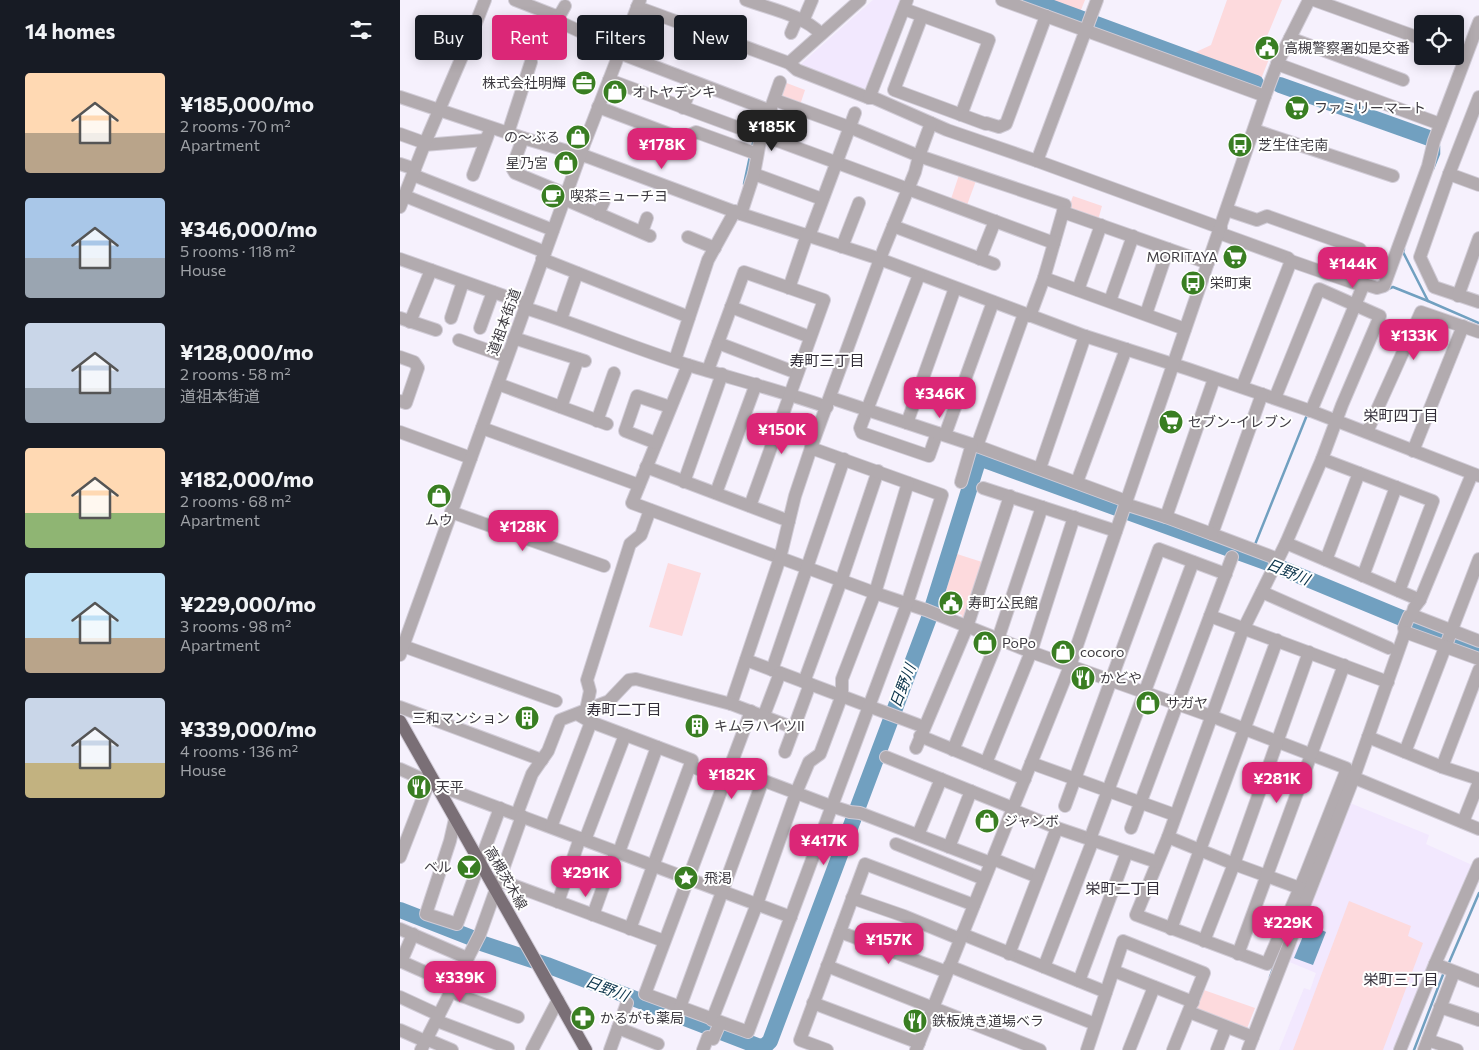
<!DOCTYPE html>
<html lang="en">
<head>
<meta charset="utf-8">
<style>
	:root { --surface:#171b24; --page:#242831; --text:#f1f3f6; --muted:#9ea1a6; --accent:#db2777 }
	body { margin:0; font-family:Commissioner,"Noto Sans JP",sans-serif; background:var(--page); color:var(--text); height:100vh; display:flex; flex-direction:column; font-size:19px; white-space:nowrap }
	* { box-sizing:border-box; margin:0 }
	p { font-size:16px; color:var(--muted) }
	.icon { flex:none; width:28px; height:28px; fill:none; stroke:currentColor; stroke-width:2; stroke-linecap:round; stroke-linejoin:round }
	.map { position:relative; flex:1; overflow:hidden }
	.panel { display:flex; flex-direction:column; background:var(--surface); width:400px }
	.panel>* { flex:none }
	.banner { position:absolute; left:15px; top:15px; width:475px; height:45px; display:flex; gap:10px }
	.buttons { position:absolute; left:1014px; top:15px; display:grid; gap:10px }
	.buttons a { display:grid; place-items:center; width:50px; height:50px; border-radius:5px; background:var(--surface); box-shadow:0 2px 12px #0003; font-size:25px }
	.price { position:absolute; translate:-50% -42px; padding:0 11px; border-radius:10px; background:var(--accent); color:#fff; font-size:16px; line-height:32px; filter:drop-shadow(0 1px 2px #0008) }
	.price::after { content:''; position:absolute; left:50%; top:30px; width:15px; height:11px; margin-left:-8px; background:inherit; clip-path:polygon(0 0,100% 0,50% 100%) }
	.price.active { background:#222; color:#fff }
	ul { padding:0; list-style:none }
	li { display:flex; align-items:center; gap:15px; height:125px; padding:0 25px }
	li span { display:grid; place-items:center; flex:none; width:140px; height:100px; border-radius:5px; color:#555 }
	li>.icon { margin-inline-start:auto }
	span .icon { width:60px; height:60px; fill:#fffc; stroke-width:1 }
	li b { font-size:21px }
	h2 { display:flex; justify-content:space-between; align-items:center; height:60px; padding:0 25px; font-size:21px }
	.chip { padding:0 18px; border-radius:5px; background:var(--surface); box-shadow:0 2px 12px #0003; font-size:18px; line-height:45px }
	.chip.active { background:var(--accent); color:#fff }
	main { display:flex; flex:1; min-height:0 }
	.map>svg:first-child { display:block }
	.built { fill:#f2e8fe }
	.green { fill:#fddadd }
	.water { fill:#71a0c0 }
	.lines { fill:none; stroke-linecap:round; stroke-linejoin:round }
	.stream { stroke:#71a0c0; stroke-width:2.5 }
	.river { stroke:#71a0c0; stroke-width:16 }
	.minor-casing { stroke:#d1ccd7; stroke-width:14 }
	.major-casing { stroke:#d1ccd7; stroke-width:14 }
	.minor { stroke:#b2abaf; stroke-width:12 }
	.major { stroke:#7a6f76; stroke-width:12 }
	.labels { text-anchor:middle; stroke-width:4; stroke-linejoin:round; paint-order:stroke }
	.poi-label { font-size:14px; fill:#3d3a40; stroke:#fff; text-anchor:start }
	.street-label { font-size:14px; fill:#3d3a40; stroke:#fff }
	.neighbourhood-label { font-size:15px; fill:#322d38; stroke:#fff }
	.water-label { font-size:15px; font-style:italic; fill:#0a334a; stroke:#fff }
</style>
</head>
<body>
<main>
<section class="panel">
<h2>14 homes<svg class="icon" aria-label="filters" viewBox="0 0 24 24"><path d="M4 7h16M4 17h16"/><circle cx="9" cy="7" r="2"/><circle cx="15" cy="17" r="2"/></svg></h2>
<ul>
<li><span style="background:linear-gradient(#ffd9b3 60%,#b9a48a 0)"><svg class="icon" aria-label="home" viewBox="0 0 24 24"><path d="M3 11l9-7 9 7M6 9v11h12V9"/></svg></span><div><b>¥185,000/mo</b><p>2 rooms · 70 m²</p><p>Apartment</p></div></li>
<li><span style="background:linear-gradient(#a9c7e8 60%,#9aa5b1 0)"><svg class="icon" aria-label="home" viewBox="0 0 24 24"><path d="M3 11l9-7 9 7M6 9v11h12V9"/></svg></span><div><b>¥346,000/mo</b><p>5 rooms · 118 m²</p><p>House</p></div></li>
<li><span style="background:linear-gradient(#c9d6e8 65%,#9aa5b1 0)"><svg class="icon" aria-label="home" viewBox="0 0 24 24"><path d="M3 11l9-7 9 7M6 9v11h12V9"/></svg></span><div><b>¥128,000/mo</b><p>2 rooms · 58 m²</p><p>道祖本街道</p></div></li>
<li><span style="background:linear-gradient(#ffd9b3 65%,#8fb573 0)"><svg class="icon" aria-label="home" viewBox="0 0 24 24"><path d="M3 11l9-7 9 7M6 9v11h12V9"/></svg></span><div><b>¥182,000/mo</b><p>2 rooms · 68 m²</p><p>Apartment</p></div></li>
<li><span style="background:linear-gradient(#bfe0f5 65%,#b9a48a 0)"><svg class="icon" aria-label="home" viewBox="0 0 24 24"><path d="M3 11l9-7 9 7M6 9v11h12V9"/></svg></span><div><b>¥229,000/mo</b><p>3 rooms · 98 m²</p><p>Apartment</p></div></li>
<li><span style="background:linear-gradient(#c9d6e8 65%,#c2b280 0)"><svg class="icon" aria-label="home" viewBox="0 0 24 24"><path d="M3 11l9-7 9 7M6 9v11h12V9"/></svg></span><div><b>¥339,000/mo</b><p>4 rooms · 136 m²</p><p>House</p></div></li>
</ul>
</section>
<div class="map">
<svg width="1079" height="1050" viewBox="0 0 1079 1050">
	<rect width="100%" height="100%" fill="#f6f1fd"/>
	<!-- built -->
	<g class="built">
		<polygon points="473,0 502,0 466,94 401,67 401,64"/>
		<polygon points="950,803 1029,835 1026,844 1072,865 994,1050 879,1050 904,988 910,990 916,973 887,961"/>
	</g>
	<!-- green -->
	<g class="green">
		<polygon points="637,0 685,0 679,15"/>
		<polygon points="827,0 882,0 868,34 858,49 871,54 861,79 858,80 794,57 796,52 811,45"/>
		<polygon points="384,82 405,90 400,105 382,99 381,95"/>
		<polygon points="560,172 577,178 567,205 551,199"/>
		<polygon points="673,196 702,206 698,220 669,207"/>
		<polygon points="557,554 582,562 566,619 561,620 562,615 557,613 562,596 546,591"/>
		<polygon points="268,563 301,573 282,636 249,627"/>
		<polygon points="949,901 1011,926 1008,936 1023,943 983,1050 893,1050"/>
		<polygon points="801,989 855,1008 846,1031 794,1008"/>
	</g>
	<!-- water -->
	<polygon class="water" points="908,924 926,932 913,965 894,958"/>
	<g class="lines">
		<!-- stream -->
		<g class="stream">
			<polyline points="352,147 354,139"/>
			<polyline points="1033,169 1039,154 1039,146"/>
			<polyline points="344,184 350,156"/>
			<polyline points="1004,249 1003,252 1028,301 1079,323"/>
			<polyline points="988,289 993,287 1028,301"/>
			<polyline points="854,547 907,415"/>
			<polyline points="1048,965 1079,893"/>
			<polyline points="870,977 879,951"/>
			<polyline points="1014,1050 1044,972"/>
		</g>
		<!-- river -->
		<g class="river">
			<polyline points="631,0 856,83"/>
			<polyline points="880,85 1029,138"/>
			<polyline points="0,910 72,938 81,943 147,965 360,1047 366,1045 370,1041 529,618 579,458 871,564 1079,650"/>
		</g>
		<defs>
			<g id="minor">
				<polyline points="115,0 156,16 161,13 165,6"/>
				<path d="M346,0C370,9 403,15 421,34"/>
				<polyline points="602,0 865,96"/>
				<polyline points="914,0 1022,39"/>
				<polyline points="237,7 389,63 397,70 469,98 474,98 547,130 637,161 821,228"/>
				<polyline points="504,9 589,40 561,115"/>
				<polyline points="522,16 494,90 586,124 586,123 599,127 606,124 646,16"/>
				<polyline points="403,21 412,0"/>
				<polyline points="164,24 220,50"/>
				<polyline points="391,33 397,19"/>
				<polyline points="890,38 1003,80"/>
				<polyline points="219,53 371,111"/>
				<polyline points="389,63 460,0"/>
				<polyline points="877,64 1040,124"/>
				<polyline points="209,80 361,136"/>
				<polyline points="0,97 123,138 188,157 341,214 474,257 685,336 788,369 911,411 1079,476"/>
				<polyline points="1079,97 1049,174 1020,257 1034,287 1079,302"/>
				<polyline points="469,98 507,0"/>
				<polyline points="375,100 449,127 519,156 665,205 644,278 630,316"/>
				<polyline points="198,107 283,139 296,132 357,154"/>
				<polyline points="283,108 293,82"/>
				<polyline points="854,130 993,176"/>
				<polyline points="108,133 131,62"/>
				<polyline points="0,134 25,143"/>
				<polyline points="362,135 654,243"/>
				<polyline points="123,138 112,168 115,173 166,194"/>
				<polyline points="24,145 85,140"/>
				<polyline points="637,161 697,0"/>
				<polyline points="0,164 15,169"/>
				<polyline points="354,174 422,199"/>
				<polyline points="1049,174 1079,185"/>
				<polyline points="13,175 153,230"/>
				<polyline points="73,175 88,135"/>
				<polyline points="5,196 145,252"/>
				<polyline points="164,199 250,236"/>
				<polyline points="0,207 25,143 70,38 85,0"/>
				<polyline points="827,210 857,220 867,216 960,249"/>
				<polyline points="663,212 808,263"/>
				<polyline points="198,214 204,201"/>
				<polyline points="341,214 354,174 361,136 380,82"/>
				<polyline points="493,226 594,264"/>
				<polyline points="242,232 247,218"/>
				<polyline points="819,233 888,258 891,261 963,286 964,284 977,288 984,286 1028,166 1034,141 1079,22"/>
				<polyline points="288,237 315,248"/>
				<polyline points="442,247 459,203"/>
				<polyline points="0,259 127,304"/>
				<polyline points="142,259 289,317"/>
				<polyline points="580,259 595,221"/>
				<polyline points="519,275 460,428 462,433 529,456 537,433"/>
				<polyline points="644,278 785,329"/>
				<polyline points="389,288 407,235 411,231 455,113"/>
				<polyline points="678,290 701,225"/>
				<polyline points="1058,296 1079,238"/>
				<polyline points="710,301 733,236"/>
				<polyline points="331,307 410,337"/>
				<path d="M125,308C180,325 233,348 288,365C334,379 381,391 427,407"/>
				<polyline points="746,314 768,249"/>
				<polyline points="0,318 36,330"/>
				<polyline points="51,318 63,282"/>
				<polyline points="161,319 177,273"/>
				<polyline points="10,322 31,270"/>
				<polyline points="80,328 93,292"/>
				<polyline points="114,338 185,361"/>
				<polyline points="59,340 107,357"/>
				<polyline points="318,343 397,373"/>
				<polyline points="0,357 14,362 18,368 6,403 0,401"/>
				<polyline points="275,360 308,260 335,211"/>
				<polyline points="288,365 232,503 475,593 526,610 631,652 811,716 946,768 945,774 1079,829"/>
				<polyline points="308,370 344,272 424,300 350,506"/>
				<polyline points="98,384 207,424"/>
				<polyline points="842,387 891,261"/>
				<polyline points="862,394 812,534 878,559"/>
				<polyline points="431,398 577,446 726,501"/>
				<polyline points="875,398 919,289 980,316 942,405 922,459 886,543 842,632 768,837 736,915 867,964 905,876 945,774"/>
				<polyline points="161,407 178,359"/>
				<polyline points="911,411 963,286"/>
				<polyline points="197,421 214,373"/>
				<polyline points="507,423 555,288"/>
				<polyline points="82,428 239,485"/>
				<polyline points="0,432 71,458"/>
				<polyline points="967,432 1021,312 1079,332"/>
				<polyline points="545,435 593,302"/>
				<polyline points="256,443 225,431 237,396 270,407"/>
				<polyline points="577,446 624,314"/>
				<polyline points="1013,451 1063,326"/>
				<polyline points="922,459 1033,501 999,591"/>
				<polyline points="246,467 389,521"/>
				<polyline points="640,468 685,336"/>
				<polyline points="284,482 322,374"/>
				<polyline points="561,482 572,444"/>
				<polyline points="677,482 726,349"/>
				<polyline points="583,488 716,531"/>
				<polyline points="316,493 356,384"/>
				<polyline points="725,504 766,517 812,534"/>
				<polyline points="51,512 204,566"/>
				<polyline points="766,517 814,379"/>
				<polyline points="886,543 1020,600"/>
				<polyline points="926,560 959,473"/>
				<polyline points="963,576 996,487"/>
				<polyline points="862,592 989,648"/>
				<polyline points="1012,615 1079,641"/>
				<polyline points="810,616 988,682"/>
				<polyline points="1005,632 1004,628 1009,616 1012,615 1014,608 1020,600 1072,474"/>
				<polyline points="3,646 156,701"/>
				<polyline points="0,655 185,142 240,0"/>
				<polyline points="346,660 524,727"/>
				<polyline points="372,670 444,459"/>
				<polyline points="404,682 441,581 478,471"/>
				<polyline points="331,704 380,558 395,496 411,448 483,251 515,172 519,156 531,123"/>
				<polyline points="0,707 142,760"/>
				<polyline points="186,710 190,691 187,680 230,544 241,535 250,510"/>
				<polyline points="351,711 245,994 348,1032 507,604 542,495 411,448"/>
				<polyline points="177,714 191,722 292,760 230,929"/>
				<polyline points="364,715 380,673"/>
				<polyline points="520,736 625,779"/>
				<polyline points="968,737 1042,767 1079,779"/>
				<polyline points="516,748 567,627 610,496"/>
				<polyline points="553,750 598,639 642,507"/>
				<polyline points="385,752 410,684"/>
				<polyline points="1005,752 1079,559"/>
				<polyline points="486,757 613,808"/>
				<polyline points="586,763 631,652 674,517"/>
				<polyline points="631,763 775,815"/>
				<polyline points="290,766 326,779"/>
				<polyline points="1042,767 1079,670"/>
				<polyline points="330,768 431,806 450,812 460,813 591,863"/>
				<polyline points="0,769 29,782 391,917"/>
				<polyline points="665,806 759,549 826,574"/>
				<polyline points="613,810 657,828 757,862"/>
				<polyline points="117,814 132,774 148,751 160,720 209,701 229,680 236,679 331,704 394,728"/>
				<polyline points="55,819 50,841 26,914 57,924 100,808"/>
				<polyline points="1063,822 1079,782"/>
				<polyline points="151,827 191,722"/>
				<polyline points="731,828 832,557"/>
				<polyline points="518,835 541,779"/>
				<polyline points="768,837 834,864 905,890"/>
				<polyline points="690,839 793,562"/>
				<polyline points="185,840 225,735"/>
				<polyline points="496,844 584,879"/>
				<polyline points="549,847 571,791"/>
				<polyline points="219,852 257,747"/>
				<polyline points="0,857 29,782"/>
				<polyline points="593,859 638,877"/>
				<polyline points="99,880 264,941"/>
				<polyline points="452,898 504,916 560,939"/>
				<polyline points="158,902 180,838"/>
				<polyline points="193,915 216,851"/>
				<polyline points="0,929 67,958"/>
				<polyline points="771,929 877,640"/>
				<polyline points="440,932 547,972"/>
				<polyline points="562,934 706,992"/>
				<polyline points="804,941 834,864 909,652"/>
				<polyline points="609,954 657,828"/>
				<polyline points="838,954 944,665"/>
				<polyline points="0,961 54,985"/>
				<polyline points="1,962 13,934"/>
				<polyline points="1035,964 1079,981"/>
				<polyline points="427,966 640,1050"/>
				<polyline points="549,966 695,1024"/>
				<polyline points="644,967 693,840"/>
				<polyline points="714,971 793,1002"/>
				<polyline points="679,981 727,852"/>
				<polyline points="51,992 118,1017"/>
				<polyline points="0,997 39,1015"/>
				<polyline points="413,1003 519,1043"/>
				<polyline points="280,1007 363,780"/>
				<polyline points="1040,1007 1079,1020"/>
				<polyline points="789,1012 853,1037"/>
				<polyline points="312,1020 357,904 396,793 409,762 420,754 442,695 442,679 475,593 508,483"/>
				<polyline points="37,1021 108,1048"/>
				<polyline points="218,1028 258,1044"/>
				<polyline points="0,1030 25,1041"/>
				<polyline points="26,1039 52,1050"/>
				<polyline points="1028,1040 1057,1050"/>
				<polyline points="21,1050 80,934 122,816"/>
				<polyline points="132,1050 158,1000"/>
				<polyline points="210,1050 227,1003"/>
				<polyline points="303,1050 308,1037 313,1039 320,1023"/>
				<polyline points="427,1050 400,1040 465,864 574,905"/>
				<polyline points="516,1050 670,666 865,96 877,64 909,0"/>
				<polyline points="687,1050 723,941 804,973 773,1050"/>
				<polyline points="729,1050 754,987"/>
				<polyline points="817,1050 826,1027"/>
				<polyline points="848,1050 954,777 1005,632 1079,659"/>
				<polyline points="1000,1050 1035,964 1079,864"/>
				<polyline points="1024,1050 1054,972"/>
			</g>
			<polyline id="major" points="0,721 186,1050"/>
		</defs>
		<!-- minor casing -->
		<use href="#minor" class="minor-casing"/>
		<!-- major casing -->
		<use href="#major" class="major-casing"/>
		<!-- minor -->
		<use href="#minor" class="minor"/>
		<!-- major -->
		<use href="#major" class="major"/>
	</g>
	<!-- icons -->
	<defs>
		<symbol id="civic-disc" viewBox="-11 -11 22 22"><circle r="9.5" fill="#397e22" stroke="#fff"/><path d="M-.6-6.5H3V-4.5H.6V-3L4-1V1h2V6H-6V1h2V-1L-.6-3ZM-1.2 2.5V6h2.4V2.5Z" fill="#fff"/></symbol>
		<symbol id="office-disc" viewBox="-11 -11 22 22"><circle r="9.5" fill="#397e22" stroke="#fff"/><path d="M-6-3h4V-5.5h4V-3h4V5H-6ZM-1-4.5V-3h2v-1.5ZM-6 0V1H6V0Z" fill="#fff"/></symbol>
		<symbol id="shop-disc" viewBox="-11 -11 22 22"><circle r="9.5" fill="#397e22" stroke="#fff"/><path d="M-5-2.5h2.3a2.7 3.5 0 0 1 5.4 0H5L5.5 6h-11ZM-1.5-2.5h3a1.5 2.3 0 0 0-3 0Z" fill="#fff"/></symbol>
		<symbol id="supermarket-disc" viewBox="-11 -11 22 22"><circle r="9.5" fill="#397e22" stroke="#fff"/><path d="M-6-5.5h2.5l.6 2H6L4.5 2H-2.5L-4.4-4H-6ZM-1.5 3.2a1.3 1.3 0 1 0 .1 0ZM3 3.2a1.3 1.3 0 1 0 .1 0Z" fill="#fff"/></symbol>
		<symbol id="bus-disc" viewBox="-11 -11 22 22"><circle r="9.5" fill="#397e22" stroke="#fff"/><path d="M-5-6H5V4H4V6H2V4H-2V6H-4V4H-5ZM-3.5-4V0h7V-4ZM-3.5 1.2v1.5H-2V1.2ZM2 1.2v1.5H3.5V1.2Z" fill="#fff"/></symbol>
		<symbol id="cafe-disc" viewBox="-11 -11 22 22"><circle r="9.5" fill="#397e22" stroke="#fff"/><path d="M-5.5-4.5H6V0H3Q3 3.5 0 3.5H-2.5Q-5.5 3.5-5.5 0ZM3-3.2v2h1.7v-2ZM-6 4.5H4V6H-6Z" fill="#fff"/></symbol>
		<symbol id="restaurant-disc" viewBox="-11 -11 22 22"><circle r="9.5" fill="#397e22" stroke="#fff"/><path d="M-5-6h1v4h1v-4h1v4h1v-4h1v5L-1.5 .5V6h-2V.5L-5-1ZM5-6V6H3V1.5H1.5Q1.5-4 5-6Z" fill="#fff"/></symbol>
		<symbol id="building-disc" viewBox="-11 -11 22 22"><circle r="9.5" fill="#397e22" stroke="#fff"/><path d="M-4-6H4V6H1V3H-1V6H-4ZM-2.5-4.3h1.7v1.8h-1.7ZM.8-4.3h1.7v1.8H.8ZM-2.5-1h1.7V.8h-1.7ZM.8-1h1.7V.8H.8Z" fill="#fff"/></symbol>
		<symbol id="bar-disc" viewBox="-11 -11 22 22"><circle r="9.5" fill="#397e22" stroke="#fff"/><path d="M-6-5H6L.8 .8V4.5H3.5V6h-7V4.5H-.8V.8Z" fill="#fff"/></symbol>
		<symbol id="sight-disc" viewBox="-11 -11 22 22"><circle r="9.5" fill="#397e22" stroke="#fff"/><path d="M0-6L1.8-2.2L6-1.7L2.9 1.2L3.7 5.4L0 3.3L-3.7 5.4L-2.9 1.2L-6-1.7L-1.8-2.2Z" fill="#fff"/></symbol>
		<symbol id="pharmacy-disc" viewBox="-11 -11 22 22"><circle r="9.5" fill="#397e22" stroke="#fff"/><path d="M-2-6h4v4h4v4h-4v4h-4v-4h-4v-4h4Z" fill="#fff"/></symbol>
	</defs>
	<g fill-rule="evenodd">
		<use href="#civic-disc" x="853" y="34" width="28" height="28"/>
		<use href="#office-disc" x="170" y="69" width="28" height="28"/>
		<use href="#shop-disc" x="201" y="78" width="28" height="28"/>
		<use href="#supermarket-disc" x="883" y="94" width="28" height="28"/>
		<use href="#shop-disc" x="164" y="123" width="28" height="28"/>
		<use href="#bus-disc" x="826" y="131" width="28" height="28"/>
		<use href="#shop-disc" x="152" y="149" width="28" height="28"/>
		<use href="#cafe-disc" x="139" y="182" width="28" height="28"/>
		<use href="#supermarket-disc" x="821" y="243" width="28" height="28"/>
		<use href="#bus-disc" x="779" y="269" width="28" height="28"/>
		<use href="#supermarket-disc" x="757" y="408" width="28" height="28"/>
		<use href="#shop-disc" x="25" y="482" width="28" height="28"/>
		<use href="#civic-disc" x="537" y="589" width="28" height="28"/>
		<use href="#shop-disc" x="571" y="629" width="28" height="28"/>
		<use href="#shop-disc" x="649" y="638" width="28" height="28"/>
		<use href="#restaurant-disc" x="669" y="664" width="28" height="28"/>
		<use href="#shop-disc" x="734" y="689" width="28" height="28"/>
		<use href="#building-disc" x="113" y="704" width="28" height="28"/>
		<use href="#building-disc" x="283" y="712" width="28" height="28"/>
		<use href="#restaurant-disc" x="5" y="773" width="28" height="28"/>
		<use href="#shop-disc" x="573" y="807" width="28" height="28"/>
		<use href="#bar-disc" x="55" y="853" width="28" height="28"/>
		<use href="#sight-disc" x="272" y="864" width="28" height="28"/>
		<use href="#pharmacy-disc" x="169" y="1004" width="28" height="28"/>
		<use href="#restaurant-disc" x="501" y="1007" width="28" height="28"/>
	</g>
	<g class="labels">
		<!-- poi labels -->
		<g class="poi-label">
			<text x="884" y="53">高槻警察署如是交番</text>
			<text x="166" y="88" text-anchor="end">株式会社明輝</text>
			<text x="232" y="97">オトヤデンキ</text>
			<text x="914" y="113">ファミリーマート</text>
			<text x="160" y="142" text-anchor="end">の〜ぶる</text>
			<text x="858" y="150">芝生住宅南</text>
			<text x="148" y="168" text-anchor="end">星乃宮</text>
			<text x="170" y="201">喫茶ニューチヨ</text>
			<text x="818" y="262" text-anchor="end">MORITAYA</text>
			<text x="810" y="288">栄町東</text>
			<text x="788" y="427">セブン-イレブン</text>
			<text x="39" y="525" text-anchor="middle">ムウ</text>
			<text x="568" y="608">寿町公民館</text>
			<text x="602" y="648">PoPo</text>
			<text x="680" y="657">cocoro</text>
			<text x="700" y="683">かどや</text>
			<text x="766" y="708">サガヤ</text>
			<text x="110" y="723" text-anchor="end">三和マンション</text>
			<text x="314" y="731">キムラハイツII</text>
			<text x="36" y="792">天平</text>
			<text x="604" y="826">ジャンボ</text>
			<text x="52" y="872" text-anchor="end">ベル</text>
			<text x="304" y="883">飛渇</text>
			<text x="200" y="1023">かるがも薬局</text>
			<text x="532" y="1026">鉄板焼き道場ベラ</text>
		</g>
		<!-- street labels -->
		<g class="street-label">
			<text transform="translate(104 322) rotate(-70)" y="5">道祖本街道</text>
			<text transform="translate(106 878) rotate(60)" y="5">高槻茨木線</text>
		</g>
		<!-- neighbourhood labels -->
		<g class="neighbourhood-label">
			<text x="427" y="366">寿町三丁目</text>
			<text x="1001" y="421">栄町四丁目</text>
			<text x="224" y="715">寿町二丁目</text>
			<text x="723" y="894">栄町二丁目</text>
			<text x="1001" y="985">栄町三丁目</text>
		</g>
		<!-- water labels -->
		<g class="water-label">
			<text transform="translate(888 572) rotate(22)" y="5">日野川</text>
			<text transform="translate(503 686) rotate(-69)" y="5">日野川</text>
			<text transform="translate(207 989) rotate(21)" y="5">日野川</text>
		</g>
	</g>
</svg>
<div class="buttons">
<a><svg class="icon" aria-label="locate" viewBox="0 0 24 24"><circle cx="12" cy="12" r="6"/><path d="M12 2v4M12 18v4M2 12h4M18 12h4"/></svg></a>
</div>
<b class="price active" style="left:372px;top:152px">¥185K</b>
<b class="price" style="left:262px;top:170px">¥178K</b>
<b class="price" style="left:953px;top:289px">¥144K</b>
<b class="price" style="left:1014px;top:361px">¥133K</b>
<b class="price" style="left:540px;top:419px">¥346K</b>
<b class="price" style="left:382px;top:455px">¥150K</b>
<b class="price" style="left:123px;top:552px">¥128K</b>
<b class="price" style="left:332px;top:800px">¥182K</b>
<b class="price" style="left:877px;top:804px">¥281K</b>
<b class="price" style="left:424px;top:866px">¥417K</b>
<b class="price" style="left:186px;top:898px">¥291K</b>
<b class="price" style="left:888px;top:948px">¥229K</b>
<b class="price" style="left:489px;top:965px">¥157K</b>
<b class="price" style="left:60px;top:1003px">¥339K</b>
<div class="banner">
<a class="chip">Buy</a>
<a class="chip active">Rent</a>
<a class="chip">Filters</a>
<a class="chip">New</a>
</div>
</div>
</main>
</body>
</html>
